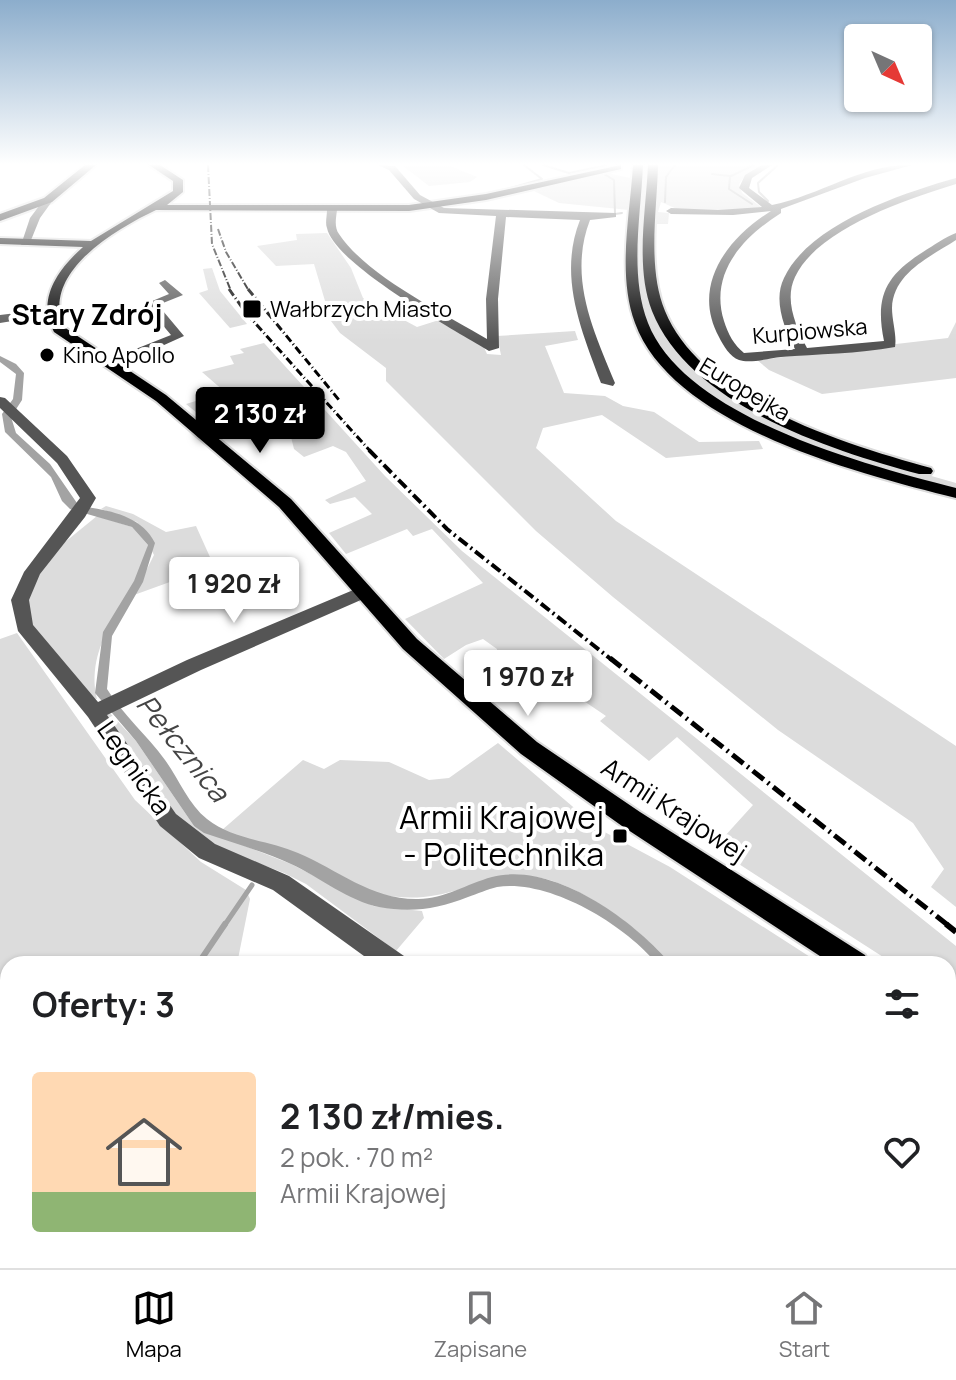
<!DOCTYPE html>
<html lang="pl">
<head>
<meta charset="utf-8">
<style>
	:root { --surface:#fff; --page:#f2f2f2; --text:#202124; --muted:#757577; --line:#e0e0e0; --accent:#000 }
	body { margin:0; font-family:Manrope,sans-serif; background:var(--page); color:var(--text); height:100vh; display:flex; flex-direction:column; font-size:30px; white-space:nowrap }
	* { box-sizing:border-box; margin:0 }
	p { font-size:26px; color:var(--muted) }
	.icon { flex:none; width:44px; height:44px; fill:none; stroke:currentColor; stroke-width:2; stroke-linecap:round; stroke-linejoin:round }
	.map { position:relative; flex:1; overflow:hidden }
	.sheet { position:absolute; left:0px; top:956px; width:956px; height:312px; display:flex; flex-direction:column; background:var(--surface); border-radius:24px 24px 0 0; box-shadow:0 2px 6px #0004 }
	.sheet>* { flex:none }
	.needle { width:52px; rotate:136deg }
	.fabs { position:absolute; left:844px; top:24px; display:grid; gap:16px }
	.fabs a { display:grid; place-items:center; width:88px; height:88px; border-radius:8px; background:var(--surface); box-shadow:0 2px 6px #0004; font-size:40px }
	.price { position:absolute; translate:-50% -68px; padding:0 18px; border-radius:8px; background:#fff; color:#222; font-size:26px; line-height:52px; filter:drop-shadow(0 2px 4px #0008) }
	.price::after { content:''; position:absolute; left:50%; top:48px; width:24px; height:18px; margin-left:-12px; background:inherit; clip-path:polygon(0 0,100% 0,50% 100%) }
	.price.on { background:var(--accent); color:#fff }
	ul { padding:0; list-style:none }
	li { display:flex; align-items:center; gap:24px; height:200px; padding:0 32px }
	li+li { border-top:2px solid var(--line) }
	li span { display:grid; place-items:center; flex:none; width:224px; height:160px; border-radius:8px; color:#555 }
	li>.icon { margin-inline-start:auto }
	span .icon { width:96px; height:96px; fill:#fffc; stroke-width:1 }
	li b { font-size:34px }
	h2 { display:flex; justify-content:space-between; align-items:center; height:96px; padding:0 32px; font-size:34px }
	.tabs { display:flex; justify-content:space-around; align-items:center; height:112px; border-top:2px solid var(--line); background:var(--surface); font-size:22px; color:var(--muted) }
	.tabs a { display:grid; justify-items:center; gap:4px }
	.tabs .on { color:var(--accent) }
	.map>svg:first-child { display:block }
	.green { fill:#dcdcdc }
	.water { fill:#a3a3a3 }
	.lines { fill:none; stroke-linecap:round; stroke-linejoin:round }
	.stream-far2 { stroke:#a3a3a3; stroke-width:2 }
	.stream-far1 { stroke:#a3a3a3; stroke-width:5 }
	.stream { stroke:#a3a3a3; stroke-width:6 }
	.major-casing { stroke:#dbdbdb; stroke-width:4 }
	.minor { fill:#555; fill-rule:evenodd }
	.major { fill:#000; fill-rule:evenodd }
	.rail-far4 { stroke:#000; stroke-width:2; stroke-dasharray:7 2 1 2; stroke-linecap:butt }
	.rail-far3 { stroke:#000; stroke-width:3; stroke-dasharray:8 3 1 3; stroke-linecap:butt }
	.rail-far2 { stroke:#000; stroke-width:4; stroke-dasharray:11 4 2 4; stroke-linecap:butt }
	.rail-far1 { stroke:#000; stroke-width:5; stroke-dasharray:14 5 2 5; stroke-linecap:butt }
	.rail { stroke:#000; stroke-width:6; stroke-dasharray:18 6 3 6; stroke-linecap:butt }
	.poi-dot { fill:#000; stroke:#fff; stroke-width:3 }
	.labels { text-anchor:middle; stroke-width:8; stroke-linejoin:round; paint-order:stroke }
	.far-poi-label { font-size:22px; fill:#000; stroke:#fff; text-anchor:start }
	.far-street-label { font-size:22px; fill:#000; stroke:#fff }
	.street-label { font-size:26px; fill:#000; stroke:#fff }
	.far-district-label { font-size:28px; font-weight:bold; fill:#000; stroke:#fff }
	.water-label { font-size:28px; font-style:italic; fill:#444; stroke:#fff }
	.near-poi-label { font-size:32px; fill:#000; stroke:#fff; text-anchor:end }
</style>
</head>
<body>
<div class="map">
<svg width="956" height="1268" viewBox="0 0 956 1268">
	<rect width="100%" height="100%" fill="#fff"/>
	<!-- green -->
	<g class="green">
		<polygon points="402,165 448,165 477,177 470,182 429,186"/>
		<path d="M643,165H646L649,301L657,326L676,352L701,374L861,456L956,483V489C868,466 667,415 644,312C635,274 642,206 643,165Z"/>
		<polygon points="657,165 763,165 745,176 739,184 742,193 761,207 730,211 677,209 661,202 658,212 669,213 668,224 655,224"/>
		<polygon points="616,170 611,174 631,178 629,210 559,203 534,191"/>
		<polygon points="327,233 351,268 363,298 417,327 439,320 482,343 487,354 501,355 497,336 575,331 578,340 545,346 564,393 605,396 623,406 654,412 699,442 759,441 763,449 666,458 602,415 543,428 536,448 616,521 956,746 956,907 931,887 944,869 913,823 778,730 613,597 536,531 386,381 386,368 340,333 331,321 314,264 276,266 257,246 297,240 296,234"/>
		<polygon points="212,268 220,291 247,324 230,328 199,293 208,290 203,269"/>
		<polygon points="956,322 956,378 822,394 769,370 757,360 948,338"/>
		<polygon points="264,343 385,476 462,551 956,946 956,1008 948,1002 948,964 894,964 714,848 753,805 677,737 649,761 600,721 606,716 572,693 561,700 532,680 521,688 496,669 497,649 483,639 466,645 444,659 405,619 483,583 432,529 413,536 407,529 346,554 329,533 372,514 355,497 330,504 325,500 366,481 346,452 333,446 304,457 294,449 290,433 267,422 291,411 272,400 234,411 212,425 186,404 225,392 202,372 234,364 230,356 244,353 240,349"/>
		<polygon points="106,506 133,514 166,532 196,526 214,566 134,595 154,555 137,522 101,509"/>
		<path d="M97,516L132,527L148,545C137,599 83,638 97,699L90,698L28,626L25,598L36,573L54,551Z"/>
		<polygon points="17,633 135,800 201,862 246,890 250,899 237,964 8,964 8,1260 421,1260 423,1264 432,1260 436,1268 0,1268 0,639"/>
		<polygon points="109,712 136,741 194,826 291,864 373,906 422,911 424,918 396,951 306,884 284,873 214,846 181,822 105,714"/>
		<path d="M498,743L599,829L670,867L821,964H671C642,930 567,872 519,876C462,882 436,908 375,893L222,830L303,760L324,769L340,760L389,762L429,780L449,778Z"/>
	</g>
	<!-- water -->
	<path class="water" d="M0,356L16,364L24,373L22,400L11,417L16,433L50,464L79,506C108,510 141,515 155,543L143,582L112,636L107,689C123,715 147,735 165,760C179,779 188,804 207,819C233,840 269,840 298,853C338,870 371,899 416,899C443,900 466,884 492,877C553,861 633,920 671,964H657C625,925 550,879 497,887C488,889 477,894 468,897C437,909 412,913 379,907C349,901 319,877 291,864C263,851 233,843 204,833L194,826L136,741L95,693L103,632L134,581L148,545L132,527L70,509L62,501L51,477L5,432L2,414L13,399L16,374L0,362Z"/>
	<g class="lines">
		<!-- stream-far2 -->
		<g class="stream-far2">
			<polyline points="543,165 569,173 607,165"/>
			<polyline points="604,174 614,180 615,214 622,213"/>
			<polyline points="712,174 730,176 729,189 752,204"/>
			<polyline points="731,176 754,165"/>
			<polyline points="493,193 542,179 524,165"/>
			<polyline points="768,201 759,192 758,183 777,166"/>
			<polyline points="665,202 666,177 675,165"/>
		</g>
		<!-- stream-far1 -->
		<polyline class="stream-far1" points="224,926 252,885"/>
		<!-- stream -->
		<g class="stream">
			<polyline points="198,964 225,924"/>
			<polyline points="0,1038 8,1037"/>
		</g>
		<defs>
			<g id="major">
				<polygon points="85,165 96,165 52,202 0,221 0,214 44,198"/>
				<path d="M149,165H160L183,180V192L167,205H409L486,194L621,165V169L486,200L409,211L156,210C116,229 40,273 64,327L166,395L291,499L417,639L537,742L640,812L865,955L869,964H832L622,826L521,754L403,649L279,507L156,401L54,332C36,300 58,269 83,247L0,244V238L91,241L173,191V181Z"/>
				<path d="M633,165H643C641,215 629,274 648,323C685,418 866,465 956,488V498C860,474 672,426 635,323C617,274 630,215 633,165Z"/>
				<path d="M648,165H658C657,211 647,267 665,311C702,401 845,444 931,468L933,471L931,474H919C830,450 689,405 652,311C635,267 646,211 648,165Z"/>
				<polygon points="948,1020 956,1023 956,1054 948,1051"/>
			</g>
		</defs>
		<!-- major casing -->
		<use href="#major" class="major-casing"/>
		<!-- minor -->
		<g class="minor">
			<path d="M378,165L395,166L420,195L444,208L616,213V217L590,220C568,277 593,330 615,383L613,386L601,383C581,329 558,276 580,220L506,217L498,299L499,348L489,351C455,330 335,265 327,228C325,223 327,216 327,210L332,207L337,210C336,218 334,227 339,234C368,277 442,312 487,339L486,299L496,216L439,213L414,199L389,170Z"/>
			<path d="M762,165H772L752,178L749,188L772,205C821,195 862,164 912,165L865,178L781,209V213C743,237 709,273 724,321C728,334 734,345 744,353L795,349C784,328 773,300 784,278C809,224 903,193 956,178V184C908,199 818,228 795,277C784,300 796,327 807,348L884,341C875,297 885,276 923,252C934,245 945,237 956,233V240C930,257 893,273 892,308C892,321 897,335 895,347C858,354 817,354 781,357C769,358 750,364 739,360C730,357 723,345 719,337C691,286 727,238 771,211L733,215L671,214L666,211L671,208L718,210L762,207L739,188L745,175Z"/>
			<polygon points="45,198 53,200 40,218 29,245 21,245 30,218"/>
			<polygon points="165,280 183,295 158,305 184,336 131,360 123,360 123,354 171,335 145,304 169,294 159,283"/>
			<polygon points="33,311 39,315 37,317 0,323 0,315"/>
			<polygon points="0,397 5,398 67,456 96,498 85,517 40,574 29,600 33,625 98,702 187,660 358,588 370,588 373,592 370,596 201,670 107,715 176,814 215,844 289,876 404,956 407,964 375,964 273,890 199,858 160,826 88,717 18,631 11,600 24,572 80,498 57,463 0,408"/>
			<polygon points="521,1260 554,1260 557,1268 524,1268"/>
			<polygon points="723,1260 757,1260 760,1268 726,1268"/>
		</g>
		<!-- major -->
		<use href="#major" class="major"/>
		<!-- rail-far4 -->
		<g class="rail-far4">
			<polyline points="208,165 212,244 231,291"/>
			<polyline points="218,229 226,252 249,291"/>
		</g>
		<!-- rail-far3 -->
		<g class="rail-far3">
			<polyline points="229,289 246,313 371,452"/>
			<polyline points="248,289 339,400"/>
		</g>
		<!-- rail-far2 -->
		<polyline class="rail-far2" points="369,450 447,529 612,660"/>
		<!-- rail-far1 -->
		<polyline class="rail-far1" points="610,658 949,926"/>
		<!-- rail -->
		<polyline class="rail" points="946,924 956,932"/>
	</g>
	<!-- sky -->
	<linearGradient id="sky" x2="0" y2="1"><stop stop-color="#8cadcc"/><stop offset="0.48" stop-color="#fff"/><stop offset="1" stop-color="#fff" stop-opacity="0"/></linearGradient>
	<rect width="956" height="342" fill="url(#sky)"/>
	<!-- markers -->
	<g class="poi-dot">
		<rect x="242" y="299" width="20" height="20" rx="4"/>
		<circle cx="47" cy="355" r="8"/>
		<rect x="612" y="828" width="16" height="16" rx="4"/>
	</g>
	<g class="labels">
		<!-- far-poi labels -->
		<g class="far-poi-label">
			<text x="270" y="317">Wałbrzych Miasto</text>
			<text x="63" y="363">Kino Apollo</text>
		</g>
		<!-- far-street labels -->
		<g class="far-street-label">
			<text transform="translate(810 331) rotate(-5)" y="8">Kurpiowska</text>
			<text transform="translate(745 389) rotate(31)" y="8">Europejka</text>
		</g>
		<!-- street labels -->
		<g class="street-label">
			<text transform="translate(134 768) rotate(55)" y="9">Legnicka</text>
			<text transform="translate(674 810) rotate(33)" y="9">Armii Krajowej</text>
		</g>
		<!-- far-district labels -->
		<g class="far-district-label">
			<text x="87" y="325">Stary Zdrój</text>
		</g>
		<!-- water labels -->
		<g class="water-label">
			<text transform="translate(183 748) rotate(51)" y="10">Pełcznica</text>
		</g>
		<!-- near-poi labels -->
		<g class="near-poi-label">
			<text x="604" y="829">Armii Krajowej<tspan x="604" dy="37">- Politechnika</tspan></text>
		</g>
	</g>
</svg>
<div class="fabs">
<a><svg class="needle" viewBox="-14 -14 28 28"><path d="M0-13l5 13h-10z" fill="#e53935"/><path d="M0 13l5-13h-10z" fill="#757577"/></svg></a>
</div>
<b class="price on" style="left:260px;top:455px">2 130 zł</b>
<b class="price" style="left:234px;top:625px">1 920 zł</b>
<b class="price" style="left:528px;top:718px">1 970 zł</b>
<section class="sheet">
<h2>Oferty: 3<svg class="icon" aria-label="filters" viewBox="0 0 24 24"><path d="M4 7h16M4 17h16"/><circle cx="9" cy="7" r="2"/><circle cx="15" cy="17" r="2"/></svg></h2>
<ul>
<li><span style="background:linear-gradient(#ffd9b3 75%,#8fb573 0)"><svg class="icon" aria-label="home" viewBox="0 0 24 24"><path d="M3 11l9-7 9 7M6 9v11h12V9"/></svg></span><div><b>2 130 zł/mies.</b><p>2 pok. · 70 m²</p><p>Armii Krajowej</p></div><svg class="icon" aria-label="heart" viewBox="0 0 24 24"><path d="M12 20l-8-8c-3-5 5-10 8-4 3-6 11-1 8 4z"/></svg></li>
</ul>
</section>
</div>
<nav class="tabs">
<a class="on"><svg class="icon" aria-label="map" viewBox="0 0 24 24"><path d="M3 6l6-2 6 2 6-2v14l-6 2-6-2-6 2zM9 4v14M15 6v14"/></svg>Mapa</a>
<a><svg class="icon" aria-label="saved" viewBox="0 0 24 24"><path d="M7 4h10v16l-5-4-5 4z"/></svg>Zapisane</a>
<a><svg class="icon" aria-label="home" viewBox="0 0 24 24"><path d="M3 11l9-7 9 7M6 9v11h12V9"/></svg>Start</a>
</nav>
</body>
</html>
